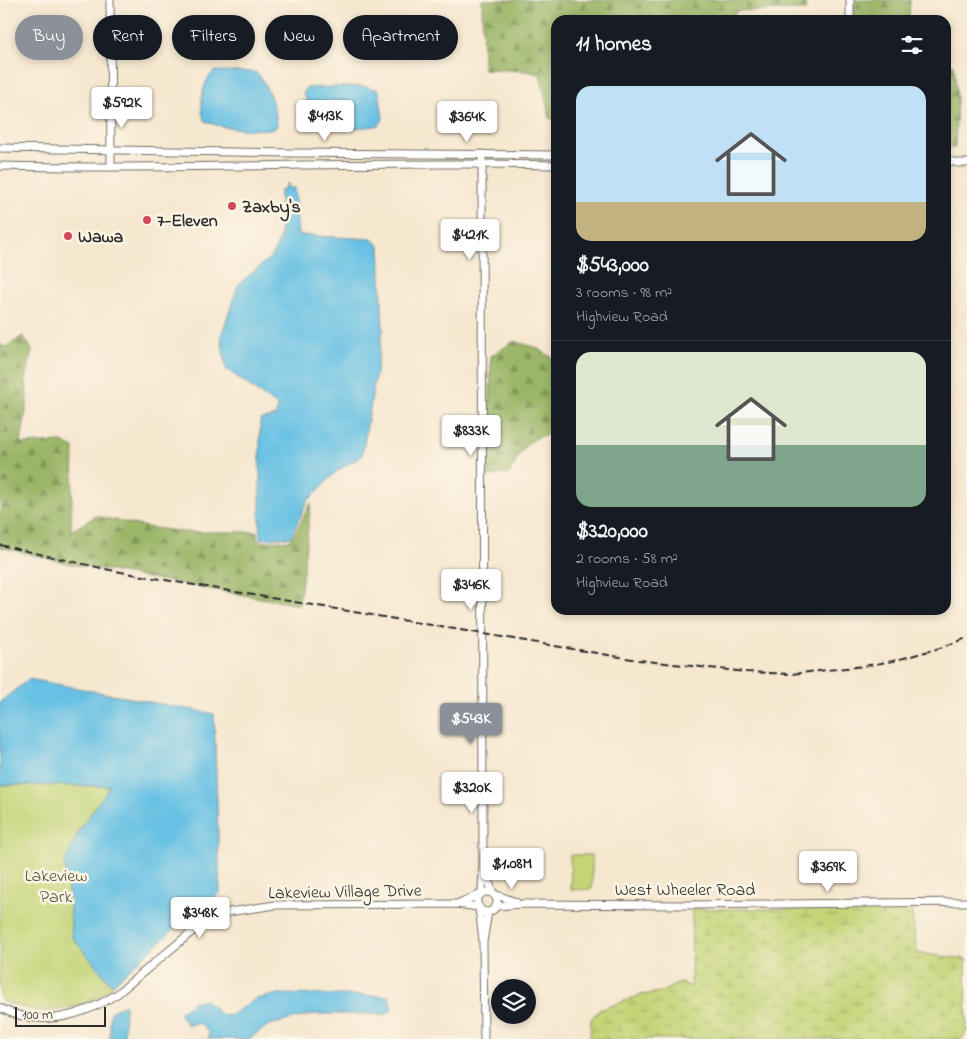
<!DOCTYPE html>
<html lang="en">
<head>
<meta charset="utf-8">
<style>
	:root { --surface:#171b24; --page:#242831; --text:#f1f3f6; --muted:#9ea1a6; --line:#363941; --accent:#8c9099 }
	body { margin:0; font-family:"Indie Flower",sans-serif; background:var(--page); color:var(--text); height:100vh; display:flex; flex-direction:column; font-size:19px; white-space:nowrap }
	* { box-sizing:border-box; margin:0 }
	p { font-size:16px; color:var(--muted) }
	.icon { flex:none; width:28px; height:28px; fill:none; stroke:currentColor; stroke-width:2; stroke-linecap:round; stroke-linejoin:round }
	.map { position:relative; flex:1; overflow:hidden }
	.details { position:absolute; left:551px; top:15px; width:400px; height:600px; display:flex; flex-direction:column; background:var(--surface); border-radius:15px; box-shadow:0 2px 8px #0003 }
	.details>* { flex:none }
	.top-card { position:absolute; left:15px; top:15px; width:461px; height:45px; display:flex; gap:10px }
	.controls { position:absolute; left:491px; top:979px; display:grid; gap:10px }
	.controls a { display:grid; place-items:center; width:45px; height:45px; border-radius:50%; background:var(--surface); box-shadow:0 2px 8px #0003; font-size:25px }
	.scale { position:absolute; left:15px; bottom:12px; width:91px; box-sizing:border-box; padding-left:5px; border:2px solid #2b2b2b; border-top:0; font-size:14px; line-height:18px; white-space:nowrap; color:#2b2b2b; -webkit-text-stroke:4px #fcf5e5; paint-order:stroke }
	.price { position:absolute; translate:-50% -42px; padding:0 11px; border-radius:5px; background:#fff; color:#222; font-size:16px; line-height:32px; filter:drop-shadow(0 1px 2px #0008) }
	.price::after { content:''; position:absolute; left:50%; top:30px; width:15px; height:11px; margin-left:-8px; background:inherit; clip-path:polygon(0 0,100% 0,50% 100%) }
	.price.active { background:var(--accent); color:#fff }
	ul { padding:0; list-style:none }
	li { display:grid; align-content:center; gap:10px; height:265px; padding:0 25px }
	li+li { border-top:1px solid var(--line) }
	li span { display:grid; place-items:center; height:155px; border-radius:15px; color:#555 }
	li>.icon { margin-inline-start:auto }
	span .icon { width:90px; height:90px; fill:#fffc; stroke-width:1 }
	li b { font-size:21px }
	h2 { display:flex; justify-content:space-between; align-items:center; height:60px; padding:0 25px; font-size:21px }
	.tag { padding:0 18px; border-radius:22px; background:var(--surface); box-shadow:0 2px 8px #0003; font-size:18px; line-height:45px }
	.tag.active { background:var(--accent); color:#fff }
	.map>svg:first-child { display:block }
	.green { fill:#c4d477; stroke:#788051 }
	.forest { fill:url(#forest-firs); stroke:#63704a }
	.wetland { fill:url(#wetland-marsh); stroke:#788051 }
	.water { fill:#67c1e4; stroke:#497688 }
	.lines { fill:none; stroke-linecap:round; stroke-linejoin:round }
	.secondary-casing { stroke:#726d64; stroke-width:9 }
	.secondary { stroke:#fff; stroke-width:7 }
	.rail { stroke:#2b2b2b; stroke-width:2; stroke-dasharray:8 4; stroke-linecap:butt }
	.poi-dot { fill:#d1495b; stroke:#fcf5e5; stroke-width:2 }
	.labels { text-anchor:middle; stroke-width:5; stroke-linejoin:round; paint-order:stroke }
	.poi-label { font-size:18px; font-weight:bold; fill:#2b2b2b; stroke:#fcf5e5; text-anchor:start }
	.park-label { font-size:18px; fill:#51553e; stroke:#fcf5e5 }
	.street-label { font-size:18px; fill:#2b2b2b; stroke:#fcf5e5 }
</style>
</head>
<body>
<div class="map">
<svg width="967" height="1039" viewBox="0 0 967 1039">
	<defs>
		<pattern id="forest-firs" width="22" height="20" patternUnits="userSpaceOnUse" patternTransform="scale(1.25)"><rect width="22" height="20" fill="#9bb668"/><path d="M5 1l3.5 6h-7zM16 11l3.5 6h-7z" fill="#7f9456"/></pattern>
		<pattern id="wetland-marsh" width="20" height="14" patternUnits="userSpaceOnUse" patternTransform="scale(1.25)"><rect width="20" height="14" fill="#c4d477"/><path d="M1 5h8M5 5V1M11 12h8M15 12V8" fill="none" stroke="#a9b667"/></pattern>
	</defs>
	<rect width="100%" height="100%" fill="#fcf5e5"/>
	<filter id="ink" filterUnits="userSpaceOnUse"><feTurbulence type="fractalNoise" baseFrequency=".02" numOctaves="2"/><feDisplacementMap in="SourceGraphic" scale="10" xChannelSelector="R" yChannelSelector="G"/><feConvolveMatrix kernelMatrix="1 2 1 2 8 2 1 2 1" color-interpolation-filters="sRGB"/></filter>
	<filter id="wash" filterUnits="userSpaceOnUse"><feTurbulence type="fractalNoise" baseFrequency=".0096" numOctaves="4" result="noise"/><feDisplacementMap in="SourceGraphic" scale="20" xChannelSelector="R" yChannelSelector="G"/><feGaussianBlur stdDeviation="1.12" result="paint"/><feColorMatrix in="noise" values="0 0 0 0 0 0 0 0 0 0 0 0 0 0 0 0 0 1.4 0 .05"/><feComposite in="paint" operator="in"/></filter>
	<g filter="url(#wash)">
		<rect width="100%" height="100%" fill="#f6e7cf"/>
		<!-- green -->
		<g class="green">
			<path d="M0,785L110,786L112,989C88,1003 63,1014 34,1010C24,1008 14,1005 4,1002L0,999Z"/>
			<polygon points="570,855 592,855 592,889 571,890"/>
		</g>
		<!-- forest -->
		<g class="forest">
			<polygon points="482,0 805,0 806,10 735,11 735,20 556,20 556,119 550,119 540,74 525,71 483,69"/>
			<polygon points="853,0 910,0 909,20 853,20"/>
			<polygon points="946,65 954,65 957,99 955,148 946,146"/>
			<path d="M23,336L32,350L26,381L27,404L21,444L62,442L74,448C74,476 71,504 71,531L96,516L146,527L184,532H257V539L260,542L291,540L311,503L299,605L72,564L0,547V345L6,347Z"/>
			<path d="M514,341L537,348L556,360V433C525,436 523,450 509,474L488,476L491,356Z"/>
		</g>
		<!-- wetland -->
		<polygon class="wetland" points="911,906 917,953 966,959 967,1030 962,1039 590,1039 591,1019 599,1010 641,995 661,992 681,982 691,987 692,909 785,909"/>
		<!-- water -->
		<g class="water">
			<path d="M216,71L255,72C266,78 277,113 277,125L275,128C262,132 217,128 205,121C198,109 202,77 216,71Z"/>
			<path d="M360,86L369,87L371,89L375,88L379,91L383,119L379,125C369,128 318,131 313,124C309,120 310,114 309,109C308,103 306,99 303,94L306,88Z"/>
			<polygon points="286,184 288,184 289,189 294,187 298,235 372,239 380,246 383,330 362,456 337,471 307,502 291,537 260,539 260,420 276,416 277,406 226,369 221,337 238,285 272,256 280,239 280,190 286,188"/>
			<polygon points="29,679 214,714 220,893 183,921 112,985 72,937 69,898 64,863 80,829 110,786 0,785 0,702"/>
			<polygon points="279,994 389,996 392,1010 386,1014 314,1014 269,1025 249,1039 208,1039 209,1033 200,1023 187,1025 179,1013 194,1001 205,1000 220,1014 229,1016 256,999"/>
			<polygon points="125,1004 124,1039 110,1039 110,1012"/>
		</g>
	</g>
	<g filter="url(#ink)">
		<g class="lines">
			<defs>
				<g id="secondary">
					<polyline points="110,0 111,167"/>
					<polyline points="850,20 850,0"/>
					<polyline points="0,148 293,153 556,155"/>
					<polyline points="946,160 958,163 967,163"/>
					<path d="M0,166C185,170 371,161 556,165"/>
					<polyline points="485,872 493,893"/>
					<circle cx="487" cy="902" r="10"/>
					<polyline points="482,893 483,866 482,154"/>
					<polyline points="494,894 516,902"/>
					<polyline points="459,903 479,895"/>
					<polyline points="496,906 524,904 688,905 967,902"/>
					<polyline points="479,908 483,940"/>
					<path d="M0,1008C39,1028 82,1017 117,994L194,930L229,912L275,905L456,904L479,907"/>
					<polyline points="484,1039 483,942 488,912"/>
				</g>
			</defs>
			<!-- secondary casing -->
			<use href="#secondary" class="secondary-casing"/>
			<!-- secondary -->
			<use href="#secondary" class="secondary"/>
			<!-- rail -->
			<polyline class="rail" points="0,545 110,570 182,583 638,660 746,672 791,674 864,666 893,661 940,648 967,638"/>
		</g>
	</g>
	<!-- markers -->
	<g class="poi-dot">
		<circle cx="232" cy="206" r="5"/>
		<circle cx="147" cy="220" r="5"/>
		<circle cx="68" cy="236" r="5"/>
	</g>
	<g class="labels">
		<!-- poi labels -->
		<g class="poi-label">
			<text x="242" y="212">Zaxby's</text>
			<text x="157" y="226">7-Eleven</text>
			<text x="78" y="242">Wawa</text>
		</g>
		<!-- park labels -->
		<g class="park-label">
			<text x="56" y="881">Lakeview<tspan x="56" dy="21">Park</tspan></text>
		</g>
		<!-- street labels -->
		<g class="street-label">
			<text x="685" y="895">West Wheeler Road</text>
			<text transform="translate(345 891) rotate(-1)" y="6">Lakeview Village Drive</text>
		</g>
	</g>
</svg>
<div class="controls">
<a><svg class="icon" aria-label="layers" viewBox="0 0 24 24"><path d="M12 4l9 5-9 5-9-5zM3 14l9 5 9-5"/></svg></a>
</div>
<div class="scale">100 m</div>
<b class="price" style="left:122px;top:129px">$592K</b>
<b class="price" style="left:325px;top:142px">$413K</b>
<b class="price" style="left:467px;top:143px">$364K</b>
<b class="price" style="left:470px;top:261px">$421K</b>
<b class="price" style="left:471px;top:457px">$833K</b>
<b class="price" style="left:471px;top:611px">$346K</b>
<b class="price active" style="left:471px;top:745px">$543K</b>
<b class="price" style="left:472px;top:814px">$320K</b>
<b class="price" style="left:512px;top:890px">$1.08M</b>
<b class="price" style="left:828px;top:893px">$369K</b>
<b class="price" style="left:200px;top:939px">$348K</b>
<div class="top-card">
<a class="tag active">Buy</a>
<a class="tag">Rent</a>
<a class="tag">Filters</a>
<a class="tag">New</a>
<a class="tag">Apartment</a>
</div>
<section class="details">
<h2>11 homes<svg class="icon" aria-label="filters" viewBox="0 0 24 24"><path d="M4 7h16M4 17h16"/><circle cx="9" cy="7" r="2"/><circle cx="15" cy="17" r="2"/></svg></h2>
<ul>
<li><span style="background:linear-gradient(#bfe0f5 75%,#c2b280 0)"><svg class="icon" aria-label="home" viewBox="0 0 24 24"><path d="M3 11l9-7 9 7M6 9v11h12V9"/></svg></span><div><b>$543,000</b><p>3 rooms · 98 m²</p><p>Highview Road</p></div></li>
<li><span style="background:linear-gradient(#dfe7d0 60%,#7fa58c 0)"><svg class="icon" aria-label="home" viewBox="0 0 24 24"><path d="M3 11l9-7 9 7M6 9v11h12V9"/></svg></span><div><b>$320,000</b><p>2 rooms · 58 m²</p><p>Highview Road</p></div></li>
</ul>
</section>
</div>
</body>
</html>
